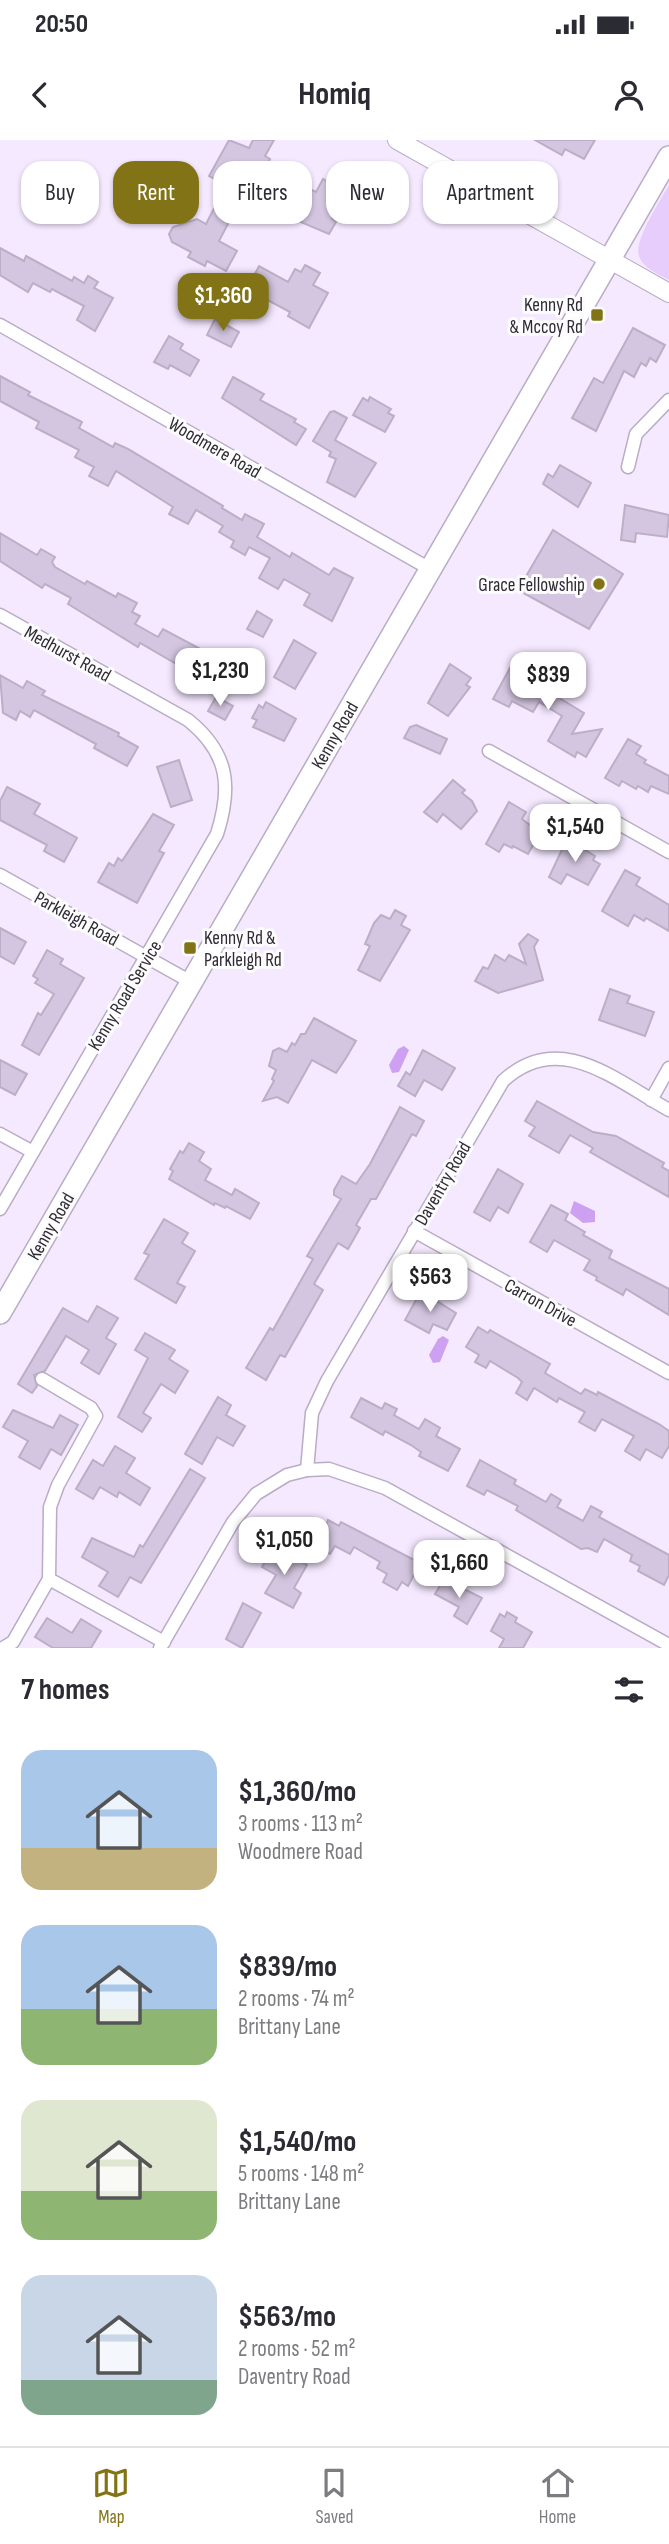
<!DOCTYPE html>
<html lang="en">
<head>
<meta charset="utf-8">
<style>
	:root { --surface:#fff; --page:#f2f2f3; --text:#2b2b33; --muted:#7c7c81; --line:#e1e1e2; --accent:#827416 }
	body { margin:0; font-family:"Sofia Sans Condensed",sans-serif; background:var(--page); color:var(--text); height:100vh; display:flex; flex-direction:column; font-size:26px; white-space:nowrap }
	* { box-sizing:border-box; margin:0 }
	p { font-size:23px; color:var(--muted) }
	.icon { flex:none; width:38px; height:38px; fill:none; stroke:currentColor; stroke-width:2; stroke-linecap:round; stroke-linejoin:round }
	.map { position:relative; height:1508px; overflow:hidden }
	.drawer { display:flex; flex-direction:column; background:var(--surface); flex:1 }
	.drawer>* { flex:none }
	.guide { position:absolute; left:21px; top:21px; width:628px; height:63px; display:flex; gap:14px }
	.price { position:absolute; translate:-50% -60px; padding:0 16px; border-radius:14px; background:#fff; color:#222; font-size:23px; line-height:46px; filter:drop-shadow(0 2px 4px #0008) }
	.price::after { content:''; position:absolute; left:50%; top:42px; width:21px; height:16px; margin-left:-10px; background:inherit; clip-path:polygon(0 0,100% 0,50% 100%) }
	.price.on { background:var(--accent); color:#fff }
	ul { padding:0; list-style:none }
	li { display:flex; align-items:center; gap:21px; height:175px; padding:0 21px }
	li span { display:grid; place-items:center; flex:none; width:196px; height:140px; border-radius:21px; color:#555 }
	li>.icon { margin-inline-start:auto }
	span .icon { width:84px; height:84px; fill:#fffc; stroke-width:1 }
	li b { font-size:30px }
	h2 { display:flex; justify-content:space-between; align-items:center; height:84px; padding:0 21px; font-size:30px }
	.tag { padding:0 24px; border-radius:21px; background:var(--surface); box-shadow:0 2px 5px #0004; font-size:24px; line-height:63px }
	.tag.on { background:var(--accent); color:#fff }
	.status { display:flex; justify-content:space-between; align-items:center; height:49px; padding:0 35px; background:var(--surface); direction:ltr }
	.status svg { height:19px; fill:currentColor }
	header { display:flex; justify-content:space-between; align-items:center; height:91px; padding:0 21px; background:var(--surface); font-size:32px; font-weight:700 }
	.dock { display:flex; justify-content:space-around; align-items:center; height:98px; border-top:2px solid var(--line); background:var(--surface); font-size:19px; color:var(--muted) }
	.dock a { display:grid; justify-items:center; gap:4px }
	.dock .on { color:var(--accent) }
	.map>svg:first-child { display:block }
	.green { fill:#e7cdfc }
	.water { fill:#cea0f1 }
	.building { fill:#d4c6e0; stroke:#bcaec7; stroke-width:2 }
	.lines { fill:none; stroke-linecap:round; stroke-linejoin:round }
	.street-casing { stroke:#b9acc5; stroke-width:15 }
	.secondary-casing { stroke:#b9acc5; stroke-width:20 }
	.primary-casing { stroke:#b9acc5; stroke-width:24 }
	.street { stroke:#fff; stroke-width:12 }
	.secondary { stroke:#fff; stroke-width:18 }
	.primary { stroke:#fff; stroke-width:21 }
	.poi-dot { fill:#827416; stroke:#fcfcfc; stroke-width:2.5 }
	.labels { text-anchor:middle; stroke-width:6; stroke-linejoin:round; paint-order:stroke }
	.poi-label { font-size:19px; fill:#2f2a34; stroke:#fcfcfc; text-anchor:end }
	.street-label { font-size:19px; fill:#2f2a34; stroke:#fcfcfc }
</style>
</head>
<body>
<div class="status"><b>20:50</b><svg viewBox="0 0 49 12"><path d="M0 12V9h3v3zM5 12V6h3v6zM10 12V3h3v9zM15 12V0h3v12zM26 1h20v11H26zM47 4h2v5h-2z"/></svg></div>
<header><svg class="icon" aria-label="back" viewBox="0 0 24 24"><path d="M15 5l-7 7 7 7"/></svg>Homiq<svg class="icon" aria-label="person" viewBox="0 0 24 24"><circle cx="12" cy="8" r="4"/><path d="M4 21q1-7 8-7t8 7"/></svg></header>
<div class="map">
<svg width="669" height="1508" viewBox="0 0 669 1508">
	<rect width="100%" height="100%" fill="#f5e9ff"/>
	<!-- green -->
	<path class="green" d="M669,45V140C658,134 643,128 639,116C633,102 661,59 669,45Z"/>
	<!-- water -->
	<g class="water">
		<polygon points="404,906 409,910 399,932 392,933 389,925 398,909"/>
		<polygon points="574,1061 595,1071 595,1082 583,1083 570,1073"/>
		<polygon points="443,1196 449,1200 440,1222 433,1223 429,1215 438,1199"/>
	</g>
	<!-- building -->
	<g class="building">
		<polygon points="229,0 249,8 253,0 274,0 265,16 270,19 249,58 243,55 219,101 237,111 226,131 207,121 205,126 188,117 191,112 172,102 169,94 173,87 197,79 206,84 226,45 209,36"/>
		<polygon points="535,0 595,0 584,19 565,9 562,15"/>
		<polygon points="333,32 357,45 348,62 342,59 332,79 336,82 329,94 296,80 312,50 316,52 323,39 328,42"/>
		<polygon points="179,37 197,47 187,65 169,55"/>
		<polygon points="0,108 24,121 26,116 72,141 74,137 84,143 88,136 98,142 94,148 113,158 95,191 77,180 84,166 52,149 50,152 33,143 28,152 0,135"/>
		<polygon points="305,125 320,133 313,145 328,153 309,188 288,176 290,172 247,149 259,126 288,142 295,129 301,132"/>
		<polygon points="215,179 239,192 231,207 207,195"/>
		<polygon points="633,188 665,205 656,222 650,218 646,226 641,223 634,237 624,231 596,291 572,278 594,238 603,243"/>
		<polygon points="169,196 183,204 180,209 199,220 190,236 170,225 168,229 154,222"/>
		<polygon points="0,236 30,252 28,255 82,282 79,288 113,307 115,303 128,309 223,366 222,368 242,380 245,374 264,384 257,397 290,417 292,413 329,435 334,428 353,438 332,481 304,465 310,454 284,439 278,449 259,438 270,418 249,407 245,415 231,407 234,401 219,392 223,386 196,370 188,384 169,374 173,367 116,331 108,346 89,336 94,327 75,317 79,310 36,288 39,282 0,261"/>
		<polygon points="233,237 264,254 260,260 296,279 294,282 306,289 296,305 222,258"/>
		<polygon points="370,257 391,269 388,273 394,276 385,292 353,275 363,258 368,261"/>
		<polygon points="334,271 347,278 335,300 376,323 355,357 327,342 336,319 329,316 331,312 313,301 330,272"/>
		<polygon points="560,325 591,343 578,367 543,344 548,334 553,337"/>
		<polygon points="625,365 669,375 667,397 636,393 635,402 621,400"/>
		<polygon points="553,390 623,434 589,489 518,450"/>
		<polygon points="0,393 37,415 41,409 55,417 52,422 55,427 85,444 87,441 116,457 118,453 137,463 132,472 140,476 135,484 158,497 163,489 204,511 190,536 176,528 178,525 140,503 138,507 68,464 71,458 45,444 42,448 0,421"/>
		<polygon points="257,471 272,480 263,497 247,489"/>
		<polygon points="294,500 316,513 295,549 274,537"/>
		<polygon points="450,524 471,538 466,545 470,547 448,576 428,563"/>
		<polygon points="510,528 584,573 572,594 602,589 586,617 577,612 575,617 548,601 562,576 539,562 533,572 512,561 509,567 493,559"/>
		<polygon points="0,535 23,548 27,541 45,551 42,555 119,593 118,596 138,607 127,626 94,608 96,604 34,570 30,577 20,571 16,580 3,573"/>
		<polygon points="216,557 233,566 225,580 208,571"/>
		<polygon points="266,562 296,579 284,601 253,587 257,580 252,578 259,565 263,568"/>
		<polygon points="416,585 447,599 440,614 404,598 410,587"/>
		<polygon points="628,599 641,606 636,614 646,620 644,623 669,636 669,654 651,646 648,652 638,646 636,649 622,641 619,646 605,638"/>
		<polygon points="179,620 192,660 171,667 157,627"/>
		<polygon points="453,640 465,650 462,653 472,661 477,671 461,689 443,674 437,682 424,672"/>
		<polygon points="7,647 40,664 34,674 77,698 64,722 44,711 47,705 0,680 0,661"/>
		<polygon points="509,662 526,672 522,679 540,693 528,714 513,706 512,708 504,704 499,712 486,704"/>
		<polygon points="153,674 174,685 159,711 164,713 137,763 98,742 109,723 114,726 118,718 122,721"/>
		<polygon points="568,697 583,705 582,708 595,716 593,720 600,724 588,745 567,734 561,744 549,737"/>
		<polygon points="625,730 640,738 636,745 669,765 669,791 646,778 644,781 634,775 628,786 602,771"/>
		<polygon points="395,770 406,776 401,785 410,790 380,841 358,830 370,806 365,804 374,783 381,775 390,779"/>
		<polygon points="0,788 26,802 14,824 0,816"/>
		<polygon points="528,794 538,800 534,807 543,840 498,853 475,841 483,827 488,829 495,815 505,821 509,815 526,824 519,804"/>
		<polygon points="47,810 63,819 60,824 84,838 39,915 22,905 38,873 41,875 54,854 35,843 38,839 33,836"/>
		<polygon points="610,849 630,856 627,863 654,872 645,896 599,880"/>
		<polygon points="314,878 356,901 346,918 336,933 312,920 288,963 277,957 263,961 274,941 272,939 276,930 269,926 273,911 279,908 287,912 292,903 295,905 301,894 305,894"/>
		<polygon points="423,910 455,928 442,950 424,940 415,956 398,946 406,932 410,935"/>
		<polygon points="0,920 27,934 15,955 0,947"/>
		<polygon points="537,961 593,992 616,996 664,1023 662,1027 669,1031 669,1057 590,1012 593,1008 570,995 559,1013 529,996 535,987 525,981"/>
		<polygon points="400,967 424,981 416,996 412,994 376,1059 371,1059 356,1085 360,1088 348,1109 338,1103 314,1144 323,1150 285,1217 280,1215 266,1240 246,1228 270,1188 273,1190 313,1119 307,1116 341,1059 334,1055 334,1050 342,1036 356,1044 370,1024"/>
		<polygon points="189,1003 204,1012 199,1021 211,1029 205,1040 232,1055 235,1049 259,1063 250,1079 226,1066 225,1068 215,1063 214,1065 169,1039 173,1031 170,1029 180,1011 183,1013"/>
		<polygon points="498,1029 523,1044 508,1073 498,1067 490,1081 474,1072"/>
		<polygon points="551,1065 568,1074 565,1080 585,1092 583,1095 612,1111 609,1118 669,1149 669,1175 626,1149 623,1155 596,1140 597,1137 584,1130 590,1120 554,1100 547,1112 530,1102"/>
		<polygon points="164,1079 188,1093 182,1103 195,1111 177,1143 185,1147 176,1163 135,1139 149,1115 144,1113"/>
		<polygon points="421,1151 456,1173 447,1190 433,1184 429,1193 405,1180"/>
		<polygon points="97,1166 118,1178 106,1198 116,1204 99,1234 81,1223 89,1210 66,1196 45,1231 34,1235 37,1246 32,1253 18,1244 63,1168 88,1182"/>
		<polygon points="478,1187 488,1193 490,1190 550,1224 545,1233 581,1254 585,1249 597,1255 598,1252 659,1284 669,1291 669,1306 662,1318 646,1309 640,1320 625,1311 634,1296 602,1279 595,1291 579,1282 585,1272 559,1258 557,1262 534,1248 527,1260 516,1253 522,1242 518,1238 490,1221 486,1228 475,1222 479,1215 466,1207"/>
		<polygon points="145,1193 175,1210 169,1219 188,1231 175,1253 161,1244 143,1273 151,1278 142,1292 118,1277 148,1218 135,1210"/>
		<polygon points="218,1257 231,1265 226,1275 245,1286 233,1306 217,1297 202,1324 185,1314"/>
		<polygon points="361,1258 382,1269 385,1263 397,1269 394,1275 419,1289 425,1279 440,1288 436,1296 460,1309 448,1331 419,1316 421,1312 411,1305 385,1291 383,1295 351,1277"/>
		<polygon points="13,1270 53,1288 60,1275 78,1285 61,1315 51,1309 40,1329 19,1317 28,1301 3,1287"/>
		<polygon points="115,1306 135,1318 126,1333 150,1348 140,1365 119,1352 117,1357 100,1347 93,1359 76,1349 93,1320 103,1326"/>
		<polygon points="480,1320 516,1340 514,1344 546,1362 551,1354 561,1360 557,1367 583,1381 591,1366 602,1372 599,1377 669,1415 669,1435 664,1445 638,1431 640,1426 630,1421 632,1415 604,1399 597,1412 588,1408 581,1409 516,1370 518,1366 487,1350 484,1355 467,1346"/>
		<polygon points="190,1329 205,1338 141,1443 130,1437 118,1457 99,1446 108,1432 82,1417 92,1398 134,1417 140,1405 143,1407"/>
		<polygon points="328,1380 339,1386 341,1382 420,1423 408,1446 402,1442 397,1450 383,1442 387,1434 377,1428 380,1422 354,1407 350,1414 335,1406 330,1414 318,1407"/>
		<polygon points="274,1407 307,1425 294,1448 301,1453 293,1468 265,1453 276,1435 262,1427"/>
		<polygon points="444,1439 482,1458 467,1484 454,1476 459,1467 435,1454"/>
		<polygon points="243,1463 261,1473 242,1508 226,1499"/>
		<polygon points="507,1472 517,1478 515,1482 532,1492 523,1508 499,1508 504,1499 491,1491 500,1474 505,1477"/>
		<polygon points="47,1478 72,1493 81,1479 101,1491 91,1508 53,1508 35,1497"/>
	</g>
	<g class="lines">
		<defs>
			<g id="street">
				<polyline points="0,185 430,429"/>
				<polyline points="628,327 636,294 669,260"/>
				<path d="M0,475L188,580C229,613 232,647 217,694L0,1069"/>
				<polyline points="489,611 669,712"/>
				<polyline points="0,735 191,842"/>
				<polyline points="651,960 669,928"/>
				<polyline points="0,994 33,1012"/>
				<polyline points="414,1091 669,1233"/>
				<polyline points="42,1239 91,1268 96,1276 58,1345 50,1367 49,1439 164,1502"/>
				<path d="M307,1330L312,1273L327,1241L503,941C559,889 615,940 669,970"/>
				<polyline points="3,1508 13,1502 49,1439"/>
				<polyline points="160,1508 233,1382 256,1354 287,1335 307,1330 329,1329 385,1348 669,1505"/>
			</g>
			<polyline id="secondary" points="397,0 669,153"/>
			<polyline id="primary" points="0,1173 669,17"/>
		</defs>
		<!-- street casing -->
		<use href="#street" class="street-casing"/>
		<!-- secondary casing -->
		<use href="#secondary" class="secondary-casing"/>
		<!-- primary casing -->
		<use href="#primary" class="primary-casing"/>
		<!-- street -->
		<use href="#street" class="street"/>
		<!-- secondary -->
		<use href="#secondary" class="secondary"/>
		<!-- primary -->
		<use href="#primary" class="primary"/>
	</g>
	<!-- markers -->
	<g class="poi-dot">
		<rect x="590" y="168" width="14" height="14" rx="3.5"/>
		<circle cx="599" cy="444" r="7"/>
		<rect x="183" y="801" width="14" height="14" rx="3.5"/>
	</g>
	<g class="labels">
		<!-- poi labels -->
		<g class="poi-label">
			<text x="583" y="171">Kenny Rd<tspan x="583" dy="22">&amp; Mccoy Rd</tspan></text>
			<text x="585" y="451">Grace Fellowship</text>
			<text x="204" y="804" text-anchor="start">Kenny Rd &amp;<tspan x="204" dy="22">Parkleigh Rd</tspan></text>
		</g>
		<!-- street labels -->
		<g class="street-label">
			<text transform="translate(215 307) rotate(30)" y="7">Woodmere Road</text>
			<text transform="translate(68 513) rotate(29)" y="7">Medhurst Road</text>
			<text transform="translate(334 595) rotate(-60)" y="7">Kenny Road</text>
			<text transform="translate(77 778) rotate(29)" y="7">Parkleigh Road</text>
			<text transform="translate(124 855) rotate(-59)" y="7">Kenny Road Service</text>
			<text transform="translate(442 1043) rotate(-60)" y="7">Daventry Road</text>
			<text transform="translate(50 1086) rotate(-60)" y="7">Kenny Road</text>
			<text transform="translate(541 1162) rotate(29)" y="7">Carron Drive</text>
		</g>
	</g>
</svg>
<b class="price on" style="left:223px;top:193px">$1,360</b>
<b class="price" style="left:220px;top:568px">$1,230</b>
<b class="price" style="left:548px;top:572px">$839</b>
<b class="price" style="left:575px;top:724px">$1,540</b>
<b class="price" style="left:430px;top:1174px">$563</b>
<b class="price" style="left:284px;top:1437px">$1,050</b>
<b class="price" style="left:459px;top:1460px">$1,660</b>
<div class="guide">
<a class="tag">Buy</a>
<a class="tag on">Rent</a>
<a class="tag">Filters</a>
<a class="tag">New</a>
<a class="tag">Apartment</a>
</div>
</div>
<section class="drawer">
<h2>7 homes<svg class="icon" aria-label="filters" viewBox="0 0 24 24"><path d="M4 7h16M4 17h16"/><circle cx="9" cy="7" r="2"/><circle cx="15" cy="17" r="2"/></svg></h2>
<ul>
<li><span style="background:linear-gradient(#a9c7e8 70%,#c2b280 0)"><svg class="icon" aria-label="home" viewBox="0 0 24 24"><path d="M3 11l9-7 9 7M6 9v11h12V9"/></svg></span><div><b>$1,360/mo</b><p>3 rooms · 113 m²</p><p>Woodmere Road</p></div></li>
<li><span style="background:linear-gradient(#a9c7e8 60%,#8fb573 0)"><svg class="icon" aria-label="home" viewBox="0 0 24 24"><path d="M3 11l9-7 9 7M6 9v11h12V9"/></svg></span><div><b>$839/mo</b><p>2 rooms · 74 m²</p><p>Brittany Lane</p></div></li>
<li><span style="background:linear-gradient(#dfe7d0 65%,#8fb573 0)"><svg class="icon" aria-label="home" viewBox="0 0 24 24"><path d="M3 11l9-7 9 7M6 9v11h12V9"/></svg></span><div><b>$1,540/mo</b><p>5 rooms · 148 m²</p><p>Brittany Lane</p></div></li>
<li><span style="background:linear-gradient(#c9d6e8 75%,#7fa58c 0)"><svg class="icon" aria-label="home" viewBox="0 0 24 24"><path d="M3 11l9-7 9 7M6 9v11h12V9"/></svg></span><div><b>$563/mo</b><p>2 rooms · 52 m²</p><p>Daventry Road</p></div></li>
</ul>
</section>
<nav class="dock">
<a class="on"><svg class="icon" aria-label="map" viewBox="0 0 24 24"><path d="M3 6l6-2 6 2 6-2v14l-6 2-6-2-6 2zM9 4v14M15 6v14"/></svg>Map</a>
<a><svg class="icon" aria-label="saved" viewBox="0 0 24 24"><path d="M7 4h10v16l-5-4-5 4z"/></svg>Saved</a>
<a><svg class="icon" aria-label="home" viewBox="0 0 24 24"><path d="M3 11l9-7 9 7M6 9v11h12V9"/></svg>Home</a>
</nav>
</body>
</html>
